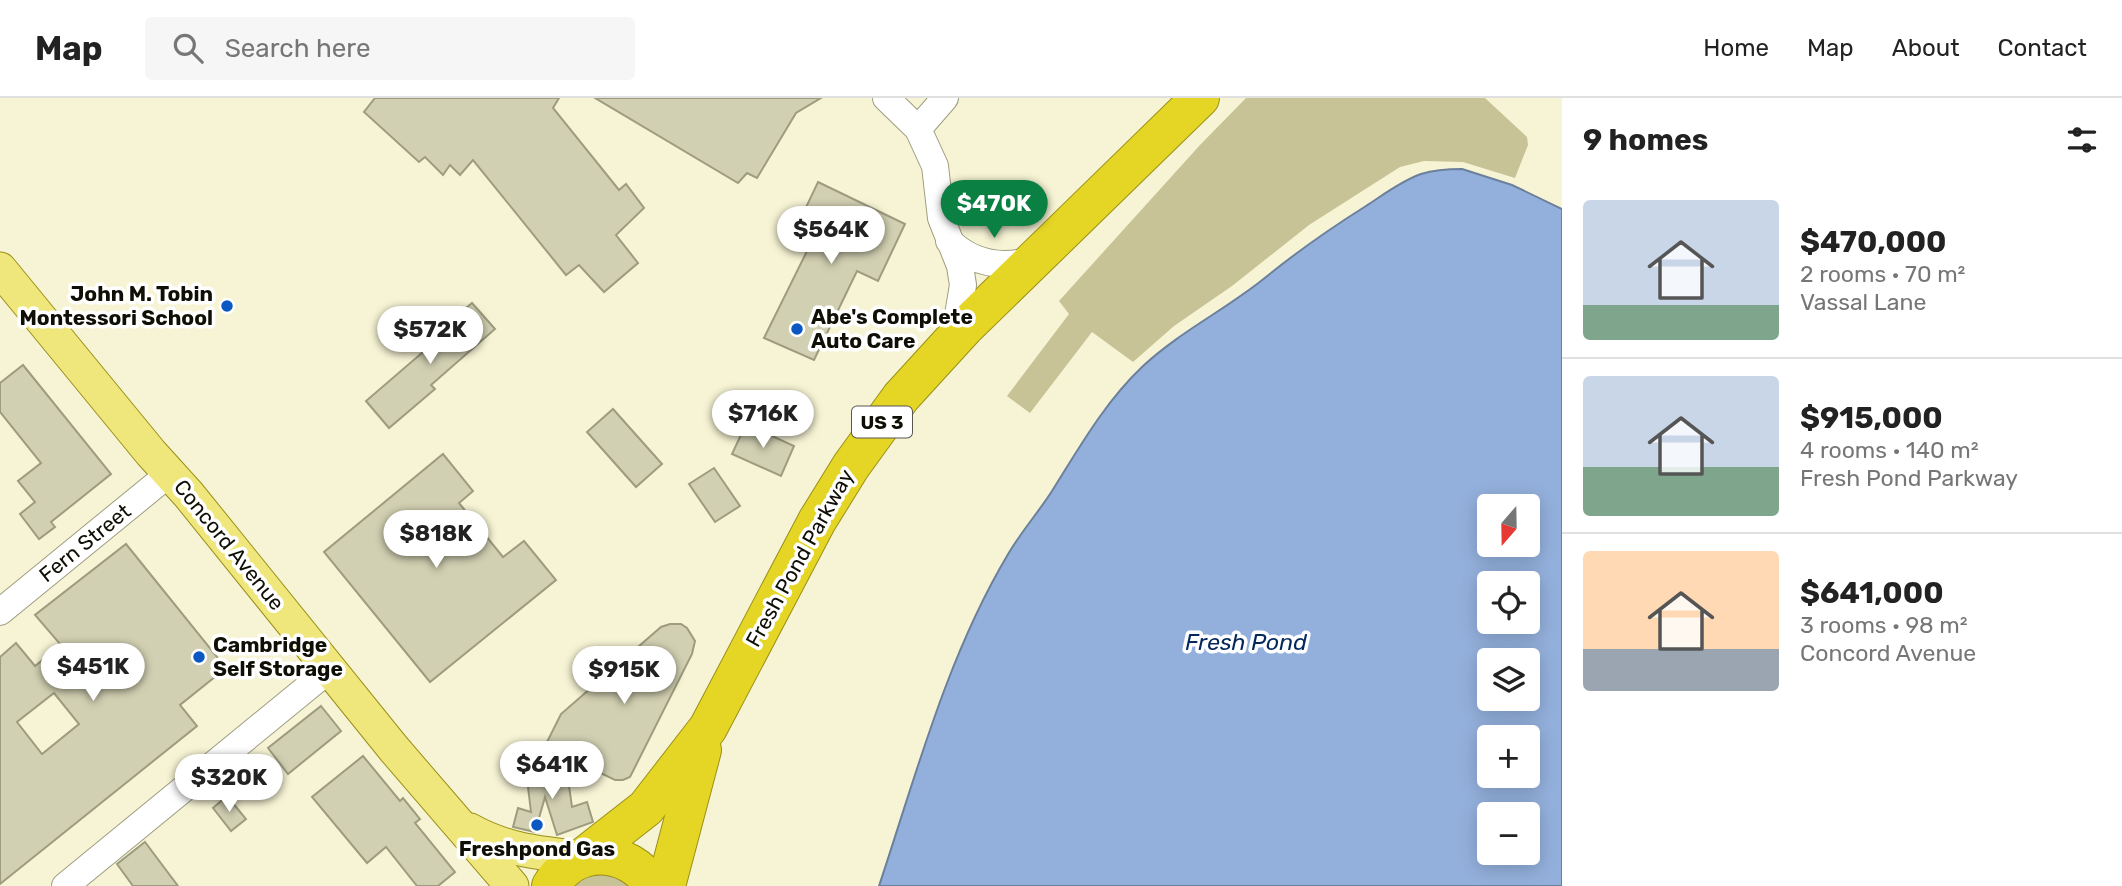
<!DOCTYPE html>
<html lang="en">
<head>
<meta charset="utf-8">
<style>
	:root { --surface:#fff; --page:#f6f6f6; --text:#222; --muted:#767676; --line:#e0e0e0; --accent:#0b8043 }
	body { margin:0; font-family:Rubik,sans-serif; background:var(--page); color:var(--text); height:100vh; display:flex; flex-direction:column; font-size:26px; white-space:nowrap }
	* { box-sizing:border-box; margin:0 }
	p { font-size:23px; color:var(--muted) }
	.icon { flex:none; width:38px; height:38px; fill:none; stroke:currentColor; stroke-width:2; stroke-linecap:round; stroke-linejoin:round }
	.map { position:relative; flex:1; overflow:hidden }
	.sheet { display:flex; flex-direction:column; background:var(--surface); width:560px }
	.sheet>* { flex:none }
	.needle { width:46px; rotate:200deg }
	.controls { position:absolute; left:1477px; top:396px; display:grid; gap:14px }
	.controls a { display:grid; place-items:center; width:63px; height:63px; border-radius:7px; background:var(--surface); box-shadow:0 4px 18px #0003; font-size:35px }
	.price { position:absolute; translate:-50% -60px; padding:0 16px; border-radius:24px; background:#fff; color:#222; font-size:23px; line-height:46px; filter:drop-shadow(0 2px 4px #0008) }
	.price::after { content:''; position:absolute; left:50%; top:42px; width:21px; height:16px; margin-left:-10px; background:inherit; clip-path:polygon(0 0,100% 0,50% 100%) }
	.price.on { background:var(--accent); color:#fff }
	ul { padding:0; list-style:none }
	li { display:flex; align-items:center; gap:21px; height:175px; padding:0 21px }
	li+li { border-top:2px solid var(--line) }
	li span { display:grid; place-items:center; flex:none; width:196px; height:140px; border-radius:7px; color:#555 }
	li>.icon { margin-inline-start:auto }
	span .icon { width:84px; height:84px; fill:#fffc; stroke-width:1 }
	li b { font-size:30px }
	h2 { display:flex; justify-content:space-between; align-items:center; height:84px; padding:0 21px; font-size:30px }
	header { display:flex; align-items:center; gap:42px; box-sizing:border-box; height:98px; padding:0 35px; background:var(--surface); border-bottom:2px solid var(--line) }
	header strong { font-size:33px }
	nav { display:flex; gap:38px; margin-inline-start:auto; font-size:24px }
	.search { width:490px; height:63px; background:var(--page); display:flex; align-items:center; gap:18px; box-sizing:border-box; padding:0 24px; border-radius:7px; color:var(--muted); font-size:26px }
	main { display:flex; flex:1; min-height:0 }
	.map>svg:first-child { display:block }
	.green { fill:#c7c396 }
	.water { fill:#93b0dc; stroke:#6c809c; stroke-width:2; fill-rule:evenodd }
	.building { fill:#d2d0b2; stroke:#9e9c7f; stroke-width:2; fill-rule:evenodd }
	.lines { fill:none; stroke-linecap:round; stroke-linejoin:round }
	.minor-casing { stroke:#9f9d80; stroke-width:28 }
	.major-casing { stroke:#9a9019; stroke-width:35 }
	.highway-casing { stroke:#9a9019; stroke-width:40 }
	.minor { stroke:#fff; stroke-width:26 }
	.major { stroke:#efe67c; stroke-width:33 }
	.highway { stroke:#e5d524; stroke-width:38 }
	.poi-dot { fill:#0b58c2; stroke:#fff; stroke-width:2.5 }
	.labels { text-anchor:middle; stroke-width:7; stroke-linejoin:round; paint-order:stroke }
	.shield { fill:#fff; stroke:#585750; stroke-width:2 }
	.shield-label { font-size:19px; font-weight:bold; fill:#100f05 }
	.poi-label { font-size:21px; font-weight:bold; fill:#100f05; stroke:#fff; text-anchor:start }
	.street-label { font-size:21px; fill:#100f05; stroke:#fff }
	.water-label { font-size:23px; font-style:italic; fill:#05285c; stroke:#fff }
</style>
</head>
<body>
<header>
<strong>Map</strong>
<div class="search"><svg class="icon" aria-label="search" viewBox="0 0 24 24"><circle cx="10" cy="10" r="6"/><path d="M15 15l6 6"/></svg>Search here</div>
<nav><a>Home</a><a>Map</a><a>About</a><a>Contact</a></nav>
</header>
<main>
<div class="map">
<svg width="1562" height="788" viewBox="0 0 1562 788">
	<rect width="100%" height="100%" fill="#f7f4d5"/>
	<!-- green -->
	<g class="green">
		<polygon points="1246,0 1485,0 1527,39 1528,47 1515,80 1463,64 1424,63 1400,69 1309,127 1232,188 1174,228 1133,264 1092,234 1030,315 1007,298 1069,216 1059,203 1200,47"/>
		<polygon points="602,771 640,788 572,788 576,783"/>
	</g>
	<!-- water -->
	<path class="water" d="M1462,71L1512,87L1562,111V788H879C916,677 947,559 1007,458C1020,435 1038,415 1052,393C1079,350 1105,304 1142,269C1179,234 1227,211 1266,179C1298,153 1331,130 1366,108C1383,97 1401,83 1421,76C1434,72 1448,71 1462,71ZM1489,408H1528V446H1489ZM1489,485H1528V523H1489ZM1489,562H1528V600H1489ZM1489,639H1528V677H1489ZM1489,716H1528V754H1489Z"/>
	<!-- building -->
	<g class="building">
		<polygon points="375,0 559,0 553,10 619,92 626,86 644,110 616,137 638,165 604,194 579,167 566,177 473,62 460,77 450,67 443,77 425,59 419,64 364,14"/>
		<polygon points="595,0 821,0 796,15 757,80 747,75 738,85"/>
		<polygon points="818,84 905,126 878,183 857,173 814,262 764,240 809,149 791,141"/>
		<polygon points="472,205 495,231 431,287 435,291 389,330 366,303 430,248 426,244"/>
		<polygon points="23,267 111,376 51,424 55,429 39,441 20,416 35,404 18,383 41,365 0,314 0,285"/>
		<polygon points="613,311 662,366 636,389 587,334"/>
		<polygon points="746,326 794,348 781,378 732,356"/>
		<polygon points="443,356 473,393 459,405 503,459 524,443 556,482 430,584 324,454"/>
		<polygon points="714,370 740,408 715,424 689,386"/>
		<path d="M126,446L226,570L180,607L197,628L0,786V559L16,545L35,568L61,547L35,517ZM54,595L79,626L42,656L17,624Z"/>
		<polygon points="670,526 681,526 687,530 695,543 692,556 630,679 623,682 615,682 545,648 561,616 661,529"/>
		<polygon points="321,608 341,633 288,676 268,650"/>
		<polygon points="363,658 400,703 403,700 420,721 415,725 455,774 438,788 417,788 386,749 367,765 312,699"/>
		<polygon points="566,667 572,709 587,704 593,724 557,737 545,699 535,734 513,729 518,710 531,714 526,672"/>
		<polygon points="227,698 246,721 231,733 213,710"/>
		<polygon points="145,744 178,788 133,788 117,766"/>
	</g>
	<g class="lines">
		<defs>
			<g id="minor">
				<polyline points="886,0 918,31 935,68 941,120 960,168 963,187 957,223 951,241"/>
				<polyline points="918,31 945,0"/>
				<path d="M949,143C973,166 1003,171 1035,161"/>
				<polyline points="0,514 170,375"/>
				<polyline points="65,788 330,571"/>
			</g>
			<g id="major">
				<polyline points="0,171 151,355 189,397 394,651 512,788"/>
				<path d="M470,732C508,753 540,755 582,760"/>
			</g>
			<g id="highway">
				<polyline points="582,760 646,710 708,630 817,423 851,368 901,299 965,229 1200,0"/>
				<path d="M551,788C574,746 629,749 653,788"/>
				<polyline points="666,788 702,652"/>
			</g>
		</defs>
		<!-- minor casing -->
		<use href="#minor" class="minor-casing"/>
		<!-- major casing -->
		<use href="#major" class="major-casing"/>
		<!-- highway casing -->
		<use href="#highway" class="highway-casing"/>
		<!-- minor -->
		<use href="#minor" class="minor"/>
		<!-- major -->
		<use href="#major" class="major"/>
		<!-- highway -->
		<use href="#highway" class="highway"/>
	</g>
	<!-- markers -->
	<g class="poi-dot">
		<circle cx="227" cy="208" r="7"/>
		<circle cx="797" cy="231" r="7"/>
		<circle cx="199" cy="559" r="7"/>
		<circle cx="537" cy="727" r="7"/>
	</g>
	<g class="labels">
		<!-- shield labels -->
		<rect class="shield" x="852" y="308.5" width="60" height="31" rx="5"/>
		<g class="shield-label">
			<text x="882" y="331">US 3</text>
		</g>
		<!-- poi labels -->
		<g class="poi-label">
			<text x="213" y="203" text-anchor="end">John M. Tobin<tspan x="213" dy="24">Montessori School</tspan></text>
			<text x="811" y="226">Abe's Complete<tspan x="811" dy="24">Auto Care</tspan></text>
			<text x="213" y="554">Cambridge<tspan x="213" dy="24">Self Storage</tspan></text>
			<text x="537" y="758" text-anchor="middle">Freshpond Gas</text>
		</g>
		<!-- street labels -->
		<g class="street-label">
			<text transform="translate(85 445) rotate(-39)" y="7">Fern Street</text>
			<text transform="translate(229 447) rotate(51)" y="7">Concord Avenue</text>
			<text transform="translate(800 460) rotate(-61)" y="7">Fresh Pond Parkway</text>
		</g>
		<!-- water labels -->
		<g class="water-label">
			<text x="1246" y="552">Fresh Pond</text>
		</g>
	</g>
</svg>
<div class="controls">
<a><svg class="needle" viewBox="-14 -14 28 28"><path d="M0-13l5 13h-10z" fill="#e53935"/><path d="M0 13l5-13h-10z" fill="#767676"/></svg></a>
<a><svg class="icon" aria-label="locate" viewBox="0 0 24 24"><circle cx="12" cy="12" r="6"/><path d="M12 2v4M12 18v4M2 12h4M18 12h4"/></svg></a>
<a><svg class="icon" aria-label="layers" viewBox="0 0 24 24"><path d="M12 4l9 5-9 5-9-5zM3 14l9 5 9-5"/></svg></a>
<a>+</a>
<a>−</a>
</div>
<b class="price on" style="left:994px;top:142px">$470K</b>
<b class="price" style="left:831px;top:168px">$564K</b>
<b class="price" style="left:430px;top:268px">$572K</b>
<b class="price" style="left:763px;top:352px">$716K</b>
<b class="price" style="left:436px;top:472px">$818K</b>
<b class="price" style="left:93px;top:605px">$451K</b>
<b class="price" style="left:624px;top:608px">$915K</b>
<b class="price" style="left:552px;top:703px">$641K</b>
<b class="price" style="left:229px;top:716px">$320K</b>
</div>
<section class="sheet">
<h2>9 homes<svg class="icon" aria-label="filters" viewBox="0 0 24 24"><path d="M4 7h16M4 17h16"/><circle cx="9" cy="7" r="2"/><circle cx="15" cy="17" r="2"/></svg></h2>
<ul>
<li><span style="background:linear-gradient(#c9d6e8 75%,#7fa58c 0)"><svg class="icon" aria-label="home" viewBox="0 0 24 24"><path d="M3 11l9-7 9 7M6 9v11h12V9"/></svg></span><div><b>$470,000</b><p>2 rooms · 70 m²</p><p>Vassal Lane</p></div></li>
<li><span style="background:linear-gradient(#c9d6e8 65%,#7fa58c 0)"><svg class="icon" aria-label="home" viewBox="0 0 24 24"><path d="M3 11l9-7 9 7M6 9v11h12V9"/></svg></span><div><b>$915,000</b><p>4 rooms · 140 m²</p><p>Fresh Pond Parkway</p></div></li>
<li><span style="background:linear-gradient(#ffd9b3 70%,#9aa5b1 0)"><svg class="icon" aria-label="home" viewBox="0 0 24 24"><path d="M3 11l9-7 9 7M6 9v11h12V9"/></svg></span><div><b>$641,000</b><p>3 rooms · 98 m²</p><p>Concord Avenue</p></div></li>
</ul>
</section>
</main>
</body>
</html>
